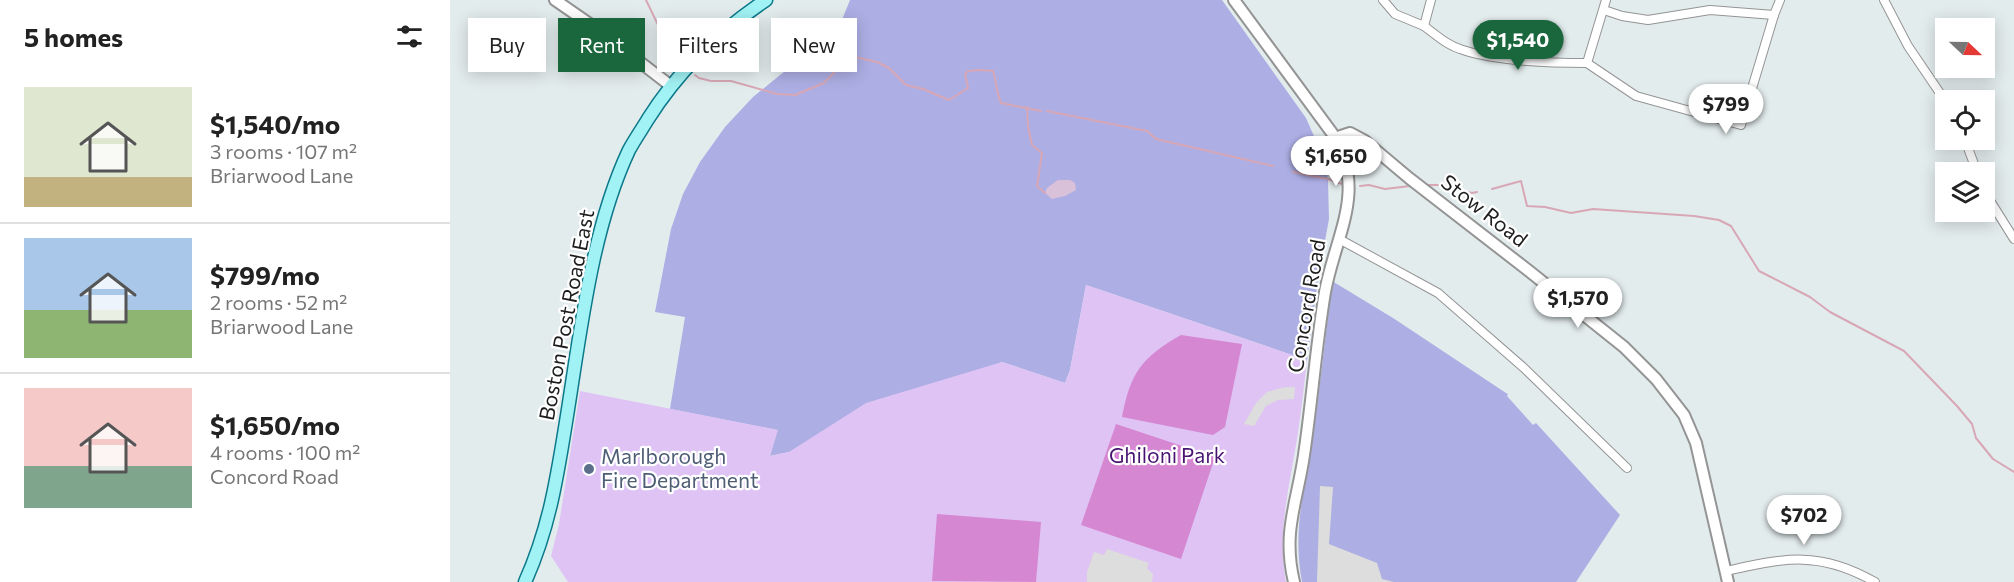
<!DOCTYPE html>
<html lang="en">
<head>
<meta charset="utf-8">
<style>
	:root { --surface:#fff; --page:#f2f2f2; --text:#222; --muted:#767676; --line:#e0e0e0; --accent:#1a663d }
	body { margin:0; font-family:Commissioner,sans-serif; background:var(--page); color:var(--text); height:100vh; display:flex; flex-direction:column; font-size:22px; white-space:nowrap }
	* { box-sizing:border-box; margin:0 }
	p { font-size:20px; color:var(--muted) }
	.icon { flex:none; width:33px; height:33px; fill:none; stroke:currentColor; stroke-width:2; stroke-linecap:round; stroke-linejoin:round }
	.map { position:relative; flex:1; overflow:hidden }
	.details { display:flex; flex-direction:column; background:var(--surface); width:450px }
	.details>* { flex:none }
	.banner { position:absolute; left:18px; top:18px; width:570px; height:54px; display:flex; gap:12px }
	.needle { width:39px; rotate:112deg }
	.fabs { position:absolute; left:1485px; top:18px; display:grid; gap:12px }
	.fabs a { display:grid; place-items:center; width:60px; height:60px; border-radius:0px; background:var(--surface); box-shadow:0 3px 15px #0003; font-size:30px }
	.price { position:absolute; translate:-50% -51px; padding:0 14px; border-radius:21px; background:#fff; color:#222; font-size:20px; line-height:39px; filter:drop-shadow(0 2px 3px #0008) }
	.price::after { content:''; position:absolute; left:50%; top:36px; width:18px; height:14px; margin-left:-9px; background:inherit; clip-path:polygon(0 0,100% 0,50% 100%) }
	.price.active { background:var(--accent); color:#fff }
	ul { padding:0; list-style:none }
	li { display:flex; align-items:center; gap:18px; height:150px; padding:0 24px }
	li+li { border-top:2px solid var(--line) }
	li span { display:grid; place-items:center; flex:none; width:168px; height:120px; border-radius:0px; color:#555 }
	li>.icon { margin-inline-start:auto }
	span .icon { width:72px; height:72px; fill:#fffc; stroke-width:1 }
	li b { font-size:26px }
	h2 { display:flex; justify-content:space-between; align-items:center; height:72px; padding:0 24px; font-size:26px }
	.tag { padding:0 21px; border-radius:0px; background:var(--surface); box-shadow:0 3px 15px #0003; font-size:21px; line-height:54px }
	.tag.active { background:var(--accent); color:#fff }
	main { display:flex; flex:1; min-height:0 }
	.map>svg:first-child { display:block }
	.grass { fill:#adaee4 }
	.wetland { fill:#dac1da }
	.park { fill:#dec3f4 }
	.pitch { fill:#d687d1 }
	.parking { fill:#ddd }
	.lines { fill:none; stroke-linecap:round; stroke-linejoin:round }
	.stream { stroke:#d8a7b6; stroke-width:2 }
	.minor-casing { stroke:#949494; stroke-width:10 }
	.tertiary-casing { stroke:#949494; stroke-width:14 }
	.primary-casing { stroke:#0c798a; stroke-width:15 }
	.minor { stroke:#fff; stroke-width:8 }
	.tertiary { stroke:#fff; stroke-width:10 }
	.primary { stroke:#a1f2f4; stroke-width:12 }
	.service-dot { fill:#5c6f8a; stroke:#fff; stroke-width:2 }
	.labels { text-anchor:middle; stroke-width:4.5; stroke-linejoin:round; paint-order:stroke }
	.street-label { font-size:21px; fill:#1d1d1d; stroke:#fff }
	.park-label { font-size:21px; fill:#471471; stroke:#fff }
	.service-label { font-size:21px; fill:#4e5e75; stroke:#fff; text-anchor:start }
</style>
</head>
<body>
<main>
<section class="details">
<h2>5 homes<svg class="icon" aria-label="filters" viewBox="0 0 24 24"><path d="M4 7h16M4 17h16"/><circle cx="9" cy="7" r="2"/><circle cx="15" cy="17" r="2"/></svg></h2>
<ul>
<li><span style="background:linear-gradient(#dfe7d0 75%,#c2b280 0)"><svg class="icon" aria-label="home" viewBox="0 0 24 24"><path d="M3 11l9-7 9 7M6 9v11h12V9"/></svg></span><div><b>$1,540/mo</b><p>3 rooms · 107 m²</p><p>Briarwood Lane</p></div></li>
<li><span style="background:linear-gradient(#a9c7e8 60%,#8fb573 0)"><svg class="icon" aria-label="home" viewBox="0 0 24 24"><path d="M3 11l9-7 9 7M6 9v11h12V9"/></svg></span><div><b>$799/mo</b><p>2 rooms · 52 m²</p><p>Briarwood Lane</p></div></li>
<li><span style="background:linear-gradient(#f6c9c9 65%,#7fa58c 0)"><svg class="icon" aria-label="home" viewBox="0 0 24 24"><path d="M3 11l9-7 9 7M6 9v11h12V9"/></svg></span><div><b>$1,650/mo</b><p>4 rooms · 100 m²</p><p>Concord Road</p></div></li>
</ul>
</section>
<div class="map">
<svg width="1564" height="582" viewBox="0 0 1564 582">
	<rect width="100%" height="100%" fill="#e3eced"/>
	<!-- grass -->
	<g class="grass">
		<polygon points="400,0 772,0 856,118 874,159 878,180 879,219 868,279 857,360 636,285 620,370 615,383 552,362 339,452 320,456 327,430 220,409 235,317 205,312 221,229 233,194 250,162 275,127 303,97 335,71 383,42"/>
		<path d="M882,281L943,318L1056,393L1058,394L1057,396L1083,425L1086,423L1170,515L1126,582H852C842,529 855,488 863,437C870,385 876,333 882,281Z"/>
	</g>
	<!-- wetland -->
	<polygon class="wetland" points="608,180 620,180 625,183 626,190 615,196 602,199 595,193 597,188"/>
	<!-- park -->
	<path class="park" d="M636,285L857,360C854,387 851,413 847,439C839,489 827,531 836,582H118L101,556L109,524L130,391L328,430L320,456L339,452L416,403L552,362L615,383L620,370Z"/>
	<!-- pitch -->
	<g class="pitch">
		<path d="M731,335L792,344L775,427L763,435L672,417C680,373 692,357 731,335Z"/>
		<polygon points="666,424 765,457 731,559 631,525"/>
		<polygon points="487,514 591,522 586,582 482,581"/>
	</g>
	<!-- parking -->
	<g class="parking">
		<polygon points="835,387 845,387 844,399 828,400 816,406 804,426 794,424 806,403 817,392"/>
		<polygon points="870,486 883,487 879,544 927,563 932,579 944,582 867,582"/>
		<polygon points="657,549 699,563 697,568 703,574 702,582 637,582 637,572 644,552 654,555"/>
	</g>
	<g class="lines">
		<!-- stream -->
		<g class="stream">
			<polyline points="196,0 224,58 227,60"/>
			<path d="M245,75L249,78L261,81H281L327,94L345,95L374,83L400,56L427,62L439,68L456,85L473,89L499,100L518,88L515,74L518,71L530,70L543,71C547,82 546,92 551,103L591,111"/>
			<polyline points="577,107 578,126 582,145 592,153 587,186 595,193"/>
			<polyline points="597,111 697,131 706,139 823,166"/>
			<polyline points="843,172 878,179 892,184"/>
			<polyline points="976,185 988,185 1022,193 1027,192"/>
			<polyline points="910,186 919,185 935,189 960,186"/>
			<polyline points="1042,189 1071,181 1077,206 1095,207 1121,213 1143,209 1244,216 1269,220 1281,226 1309,271 1360,297 1380,312 1454,351 1507,406 1522,424 1526,438 1543,459 1564,472"/>
		</g>
		<defs>
			<g id="minor">
				<polyline points="933,0 945,14 974,26"/>
				<path d="M981,0L974,26C986,35 998,46 1013,50C1046,61 1101,63 1137,63L1156,0"/>
				<polyline points="1434,0 1458,46 1496,102"/>
				<polyline points="1154,10 1172,16 1198,20 1260,10 1324,15"/>
				<polyline points="1137,63 1186,96 1291,125 1324,15 1330,0"/>
				<polyline points="1515,140 1527,172"/>
				<polyline points="1534,191 1564,239"/>
				<polyline points="889,239 988,293 1074,368 1177,468"/>
				<path d="M1276,571C1335,558 1369,550 1425,582"/>
			</g>
			<g id="tertiary">
				<polyline points="105,0 147,29 221,86"/>
				<path d="M784,0L882,133C918,190 886,233 875,292C866,346 862,401 854,455C847,503 832,532 844,582"/>
				<polyline points="885,138 900,133 915,141 959,178 1079,271 1174,347 1206,379 1234,415 1246,443 1278,582"/>
			</g>
			<path id="primary" d="M75,582C98,531 106,484 115,428C130,338 140,233 179,150C185,139 192,129 198,119C229,70 268,32 316,0"/>
		</defs>
		<!-- minor casing -->
		<use href="#minor" class="minor-casing"/>
		<!-- tertiary casing -->
		<use href="#tertiary" class="tertiary-casing"/>
		<!-- primary casing -->
		<use href="#primary" class="primary-casing"/>
		<!-- minor -->
		<use href="#minor" class="minor"/>
		<!-- tertiary -->
		<use href="#tertiary" class="tertiary"/>
		<!-- primary -->
		<use href="#primary" class="primary"/>
	</g>
	<!-- markers -->
	<circle class="service-dot" cx="139" cy="469" r="6"/>
	<g class="labels">
		<!-- street labels -->
		<g class="street-label">
			<text transform="translate(1034 211) rotate(38)" y="7">Stow Road</text>
			<text transform="translate(857 306) rotate(-80)" y="7">Concord Road</text>
			<text transform="translate(117 315) rotate(-79)" y="7">Boston Post Road East</text>
		</g>
		<!-- park labels -->
		<g class="park-label">
			<text x="717" y="463">Ghiloni Park</text>
		</g>
		<!-- service labels -->
		<g class="service-label">
			<text x="151" y="464">Marlborough<tspan x="151" dy="24">Fire Department</tspan></text>
		</g>
	</g>
</svg>
<div class="fabs">
<a><svg class="needle" viewBox="-14 -14 28 28"><path d="M0-13l5 13h-10z" fill="#e53935"/><path d="M0 13l5-13h-10z" fill="#767676"/></svg></a>
<a><svg class="icon" aria-label="locate" viewBox="0 0 24 24"><circle cx="12" cy="12" r="6"/><path d="M12 2v4M12 18v4M2 12h4M18 12h4"/></svg></a>
<a><svg class="icon" aria-label="layers" viewBox="0 0 24 24"><path d="M12 4l9 5-9 5-9-5zM3 14l9 5 9-5"/></svg></a>
</div>
<b class="price active" style="left:1068px;top:71px">$1,540</b>
<b class="price" style="left:1276px;top:135px">$799</b>
<b class="price" style="left:886px;top:187px">$1,650</b>
<b class="price" style="left:1128px;top:329px">$1,570</b>
<b class="price" style="left:1354px;top:546px">$702</b>
<div class="banner">
<a class="tag">Buy</a>
<a class="tag active">Rent</a>
<a class="tag">Filters</a>
<a class="tag">New</a>
</div>
</div>
</main>
</body>
</html>
